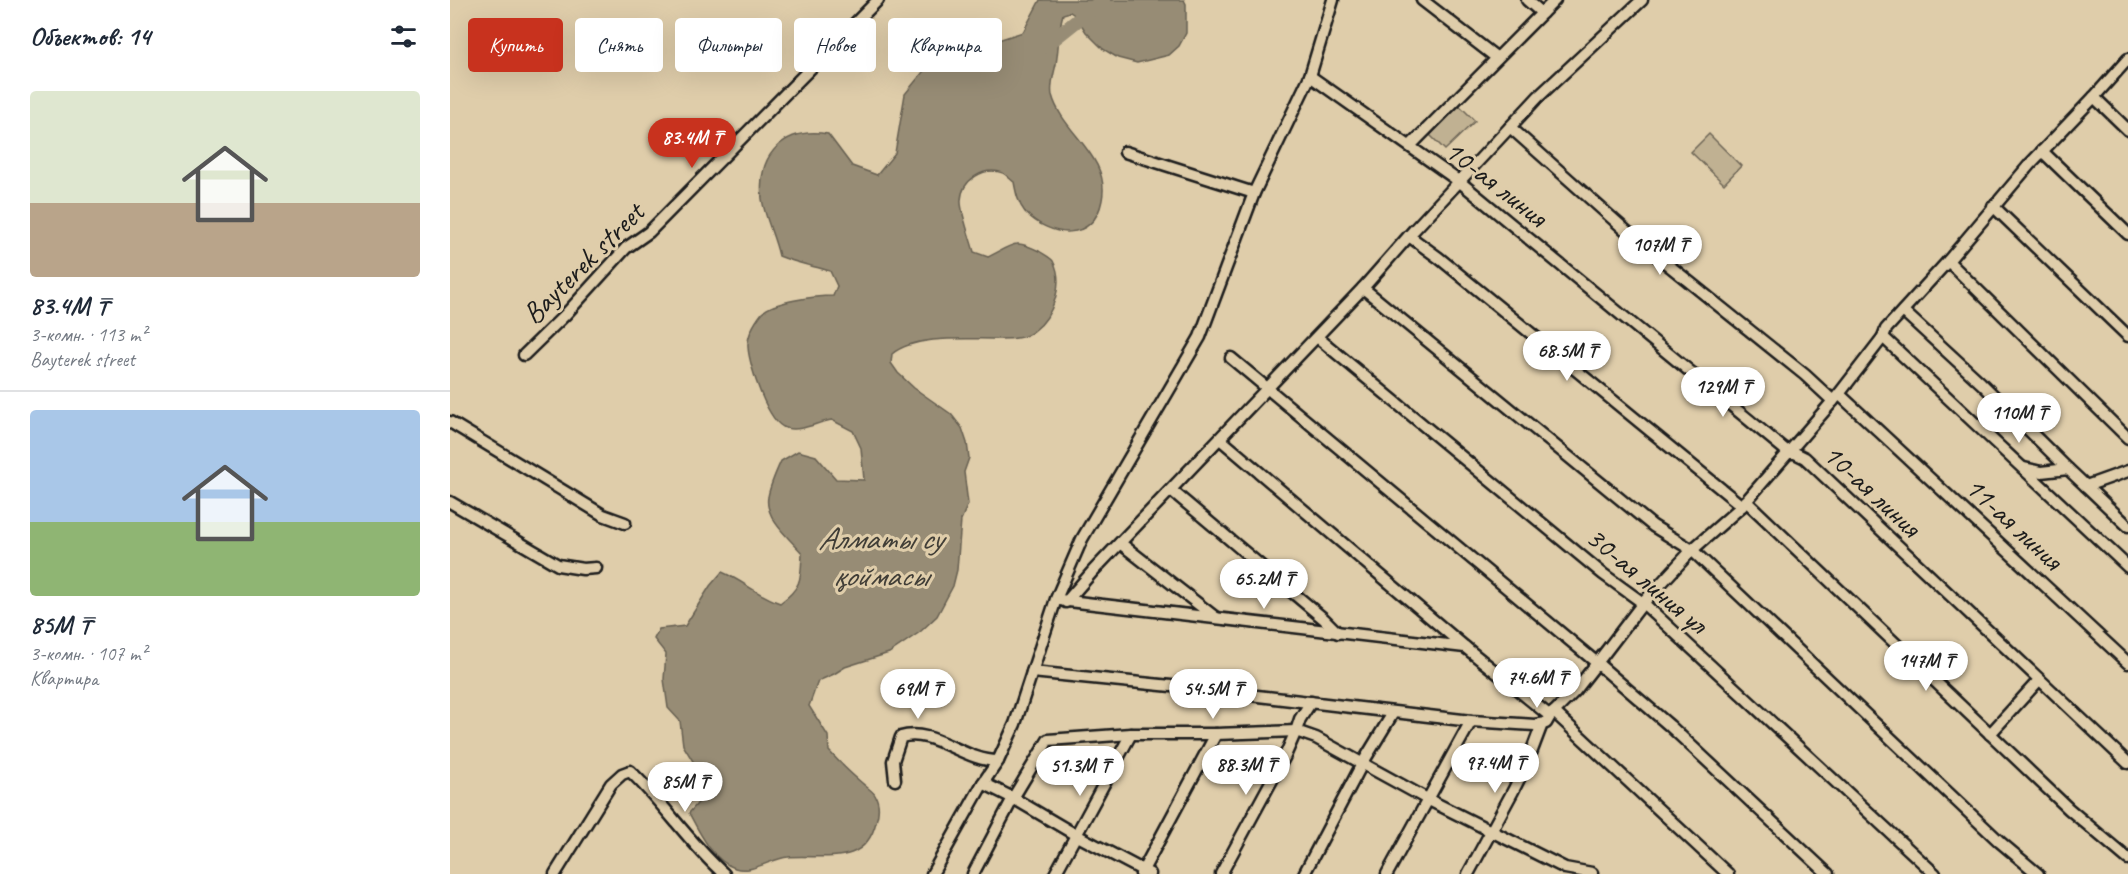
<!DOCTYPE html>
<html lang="ru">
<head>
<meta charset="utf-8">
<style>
	:root { --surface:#fff; --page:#f2f2f3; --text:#1f2937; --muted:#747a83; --line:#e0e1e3; --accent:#c8321e }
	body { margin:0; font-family:Caveat,sans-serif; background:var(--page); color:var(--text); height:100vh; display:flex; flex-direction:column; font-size:22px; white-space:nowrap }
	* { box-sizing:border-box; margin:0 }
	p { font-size:20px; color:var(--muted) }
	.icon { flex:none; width:33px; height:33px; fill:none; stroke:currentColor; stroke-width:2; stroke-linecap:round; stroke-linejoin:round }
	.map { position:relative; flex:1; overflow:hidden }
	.sheet { display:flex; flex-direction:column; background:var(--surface); width:450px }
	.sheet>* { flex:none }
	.top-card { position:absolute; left:18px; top:18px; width:570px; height:54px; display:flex; gap:12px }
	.price { position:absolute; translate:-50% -51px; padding:0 14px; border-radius:21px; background:#fff; color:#222; font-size:20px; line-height:39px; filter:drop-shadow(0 2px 3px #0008) }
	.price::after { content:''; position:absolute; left:50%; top:36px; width:18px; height:14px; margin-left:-9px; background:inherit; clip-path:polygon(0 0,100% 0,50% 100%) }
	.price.current { background:var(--accent); color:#fff }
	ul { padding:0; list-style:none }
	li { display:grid; align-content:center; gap:12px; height:318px; padding:0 30px }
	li+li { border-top:2px solid var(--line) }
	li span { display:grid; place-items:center; height:186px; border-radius:6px; color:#555 }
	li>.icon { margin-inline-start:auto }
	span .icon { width:108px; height:108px; fill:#fffc; stroke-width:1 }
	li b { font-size:26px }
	h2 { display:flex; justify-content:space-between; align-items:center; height:72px; padding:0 30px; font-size:26px }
	.pill { padding:0 21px; border-radius:6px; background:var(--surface); box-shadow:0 6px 24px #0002; font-size:21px; line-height:54px }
	.pill.current { background:var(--accent); color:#fff }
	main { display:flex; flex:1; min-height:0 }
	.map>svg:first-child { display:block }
	.green { fill:#c0b192; stroke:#6e6657; stroke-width:1.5 }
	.water { fill:#978c75; stroke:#665f51; stroke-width:1.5 }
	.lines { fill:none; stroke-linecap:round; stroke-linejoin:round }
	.river { stroke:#978c75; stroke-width:14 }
	.minor-casing { stroke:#1c1c1c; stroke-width:15 }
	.minor { stroke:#dfcdaa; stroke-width:10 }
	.labels { text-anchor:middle; stroke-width:6; stroke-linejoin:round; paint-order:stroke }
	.street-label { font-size:30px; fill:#1c1c1c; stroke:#dfcdaa }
	.water-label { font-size:32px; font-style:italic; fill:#413e37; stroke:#dfcdaa }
</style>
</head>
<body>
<main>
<section class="sheet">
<h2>Объектов: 14<svg class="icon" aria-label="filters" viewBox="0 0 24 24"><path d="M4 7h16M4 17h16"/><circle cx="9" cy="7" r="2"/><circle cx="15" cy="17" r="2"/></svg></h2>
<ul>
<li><span style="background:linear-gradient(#dfe7d0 60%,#b9a48a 0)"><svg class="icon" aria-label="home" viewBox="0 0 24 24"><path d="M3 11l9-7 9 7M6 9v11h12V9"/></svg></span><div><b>83.4M ₸</b><p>3-комн. · 113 m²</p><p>Bayterek street</p></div></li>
<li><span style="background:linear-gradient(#a9c7e8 60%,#8fb573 0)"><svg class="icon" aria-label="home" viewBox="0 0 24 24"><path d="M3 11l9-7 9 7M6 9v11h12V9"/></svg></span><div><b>85M ₸</b><p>3-комн. · 107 m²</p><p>Квартира</p></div></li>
</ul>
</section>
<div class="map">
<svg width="1678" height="874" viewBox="0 0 1678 874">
	<rect width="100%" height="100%" fill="#dfcdaa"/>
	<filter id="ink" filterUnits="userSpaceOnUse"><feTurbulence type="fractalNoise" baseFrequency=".0167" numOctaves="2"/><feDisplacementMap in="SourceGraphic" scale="12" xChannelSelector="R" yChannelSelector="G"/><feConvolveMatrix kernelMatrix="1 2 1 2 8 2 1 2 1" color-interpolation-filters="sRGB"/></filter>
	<g filter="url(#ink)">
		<!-- green -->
		<g class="green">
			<polygon points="1009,105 1025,121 995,150 980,135"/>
			<polygon points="1259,134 1291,166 1274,184 1241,152"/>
		</g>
		<!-- water -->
		<path class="water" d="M590,0H734L736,4V33L729,46L719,55L687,63L668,58L653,49L636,32L626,16L620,12L613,14C608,31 609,47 606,64C604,74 600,85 602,95C612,133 661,156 652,200C644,243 600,238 575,212C568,203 566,193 564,182C561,180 556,175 553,173C534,166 512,180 511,200C510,211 521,240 524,252L538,257C545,254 560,244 567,244C573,243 583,248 589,251C593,254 600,257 603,261C615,283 603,317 584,331C572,340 558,339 544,339C515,339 465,335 442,354L441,363L448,373L464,388L501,414L512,428L517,443L519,458L514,472L518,504L511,520L507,570L503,586L487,616L470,632L439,653L395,667L384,674L368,681L359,706L378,736L379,751C389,762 400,773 412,783C416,787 423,791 425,795C430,804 429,813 426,822C415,868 373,854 338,857C322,858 302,874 285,868C263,861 249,832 239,813L260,789L233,745L230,721L218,708L214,679L216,654L204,639L209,629L235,626L260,586L272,572C293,581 309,596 330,603C352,588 351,578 352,553C340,539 314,518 318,497C320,485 326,472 331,461L348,451L366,456L386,479L414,480L411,448L403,431L382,420C367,422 352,432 336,428C318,424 299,365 298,347C297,335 305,322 312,313C323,301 367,296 383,296L387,286L380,271C363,266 346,263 329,256C325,237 315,218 312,199C307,154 334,127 378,134L402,166L427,175L445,153L455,94L477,67L505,54L573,32Z"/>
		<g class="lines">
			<!-- river -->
			<polyline class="river" points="594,47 653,0"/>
			<defs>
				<g id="minor">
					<polyline points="972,0 1047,58"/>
					<polyline points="1077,0 1092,13"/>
					<polyline points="1678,59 1644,97 1580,164 1498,261 1436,329 1433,337 1678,567"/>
					<polyline points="860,76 1010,182 1339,453 1345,453 1355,458 1678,763"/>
					<polyline points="1644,97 1678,130"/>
					<polyline points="1060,127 1181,235 1355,375 1383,401"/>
					<polyline points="960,146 1105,0"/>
					<polyline points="1592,151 1678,234"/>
					<polyline points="675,152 804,193"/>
					<polyline points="1543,206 1678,336"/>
					<polyline points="959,236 989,258 1292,506"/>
					<polyline points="1498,261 1678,438"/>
					<polyline points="913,288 1203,526 1242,550 1550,842 1588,874"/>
					<polyline points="1453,311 1531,383 1618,469"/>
					<polyline points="867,337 1153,574 1193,603 1485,874"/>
					<polyline points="74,355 115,315 176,248 199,232 428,0"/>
					<polyline points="781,358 1147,663 1220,726 1378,874"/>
					<polyline points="1389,394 1678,663"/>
					<polyline points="0,422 153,515 175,523"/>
					<polyline points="770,439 1015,647 1100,716"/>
					<polyline points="1574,468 1591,472 1618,469 1636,486 1678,471"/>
					<polyline points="1636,486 1678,526"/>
					<polyline points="721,490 874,619 888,633"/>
					<polyline points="1296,501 1619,809 1678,859"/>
					<polyline points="0,502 108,565 133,569 146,568"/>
					<polyline points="670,543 766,618"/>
					<polyline points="610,600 1015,647"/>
					<polyline points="616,602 643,571 913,288 964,230 1088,97 1192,0"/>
					<polyline points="582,672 731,687 1021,721 1085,725 1096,723 1100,716 1125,691 1147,663 1193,603 1242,550 1292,506 1389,394 1433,337"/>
					<polyline points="1104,712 1278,874"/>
					<polyline points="1540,734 1589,680"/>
					<path d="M445,780L443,761L451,737C482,727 514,761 548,761"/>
					<polyline points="533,783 563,798 626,835 700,874"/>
					<path d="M105,874L161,784L172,774L180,771C214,803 239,843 274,874"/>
					<polyline points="482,874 533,783 548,761 565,724 606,599 632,539 750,337 804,193 860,76 883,0"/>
					<polyline points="523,874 563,798 598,740 681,734 766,734 846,731 866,738 979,800 1115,868 1142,873"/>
					<polyline points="605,874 681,734"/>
					<polyline points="691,874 766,734"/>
					<polyline points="771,874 835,756 846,731 850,719 861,702"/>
					<polyline points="854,874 912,764 943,713"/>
					<polyline points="937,874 1021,721"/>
					<polyline points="1018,874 1063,791 1078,761 1092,724"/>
				</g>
			</defs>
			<!-- minor casing -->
			<use href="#minor" class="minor-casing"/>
			<!-- minor -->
			<use href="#minor" class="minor"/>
		</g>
	</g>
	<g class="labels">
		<!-- street labels -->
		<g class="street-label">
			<text transform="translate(1046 183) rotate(38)" y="10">10-ая линия</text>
			<text transform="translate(133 263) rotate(-45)" y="10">Bayterek street</text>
			<text transform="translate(1422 490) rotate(43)" y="10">10-ая линия</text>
			<text transform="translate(1564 523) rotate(43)" y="10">11-ая линия</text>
			<text transform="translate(1197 580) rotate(40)" y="10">30-ая линия ул</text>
		</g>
		<!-- water labels -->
		<g class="water-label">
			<text x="430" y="549">Алматы су<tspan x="430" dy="37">қоймасы</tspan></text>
		</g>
	</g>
</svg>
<b class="price current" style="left:242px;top:169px">83.4M ₸</b>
<b class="price" style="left:1210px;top:276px">107M ₸</b>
<b class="price" style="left:1117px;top:382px">68.5M ₸</b>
<b class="price" style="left:1273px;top:418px">129M ₸</b>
<b class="price" style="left:1569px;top:444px">110M ₸</b>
<b class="price" style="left:814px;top:610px">65.2M ₸</b>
<b class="price" style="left:1476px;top:692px">147M ₸</b>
<b class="price" style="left:1087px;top:709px">74.6M ₸</b>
<b class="price" style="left:468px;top:720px">69M ₸</b>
<b class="price" style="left:763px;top:720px">54.5M ₸</b>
<b class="price" style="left:1045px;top:794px">97.4M ₸</b>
<b class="price" style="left:796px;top:796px">88.3M ₸</b>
<b class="price" style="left:630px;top:797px">51.3M ₸</b>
<b class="price" style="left:235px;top:813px">85M ₸</b>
<div class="top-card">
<a class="pill current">Купить</a>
<a class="pill">Снять</a>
<a class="pill">Фильтры</a>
<a class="pill">Новое</a>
<a class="pill">Квартира</a>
</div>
</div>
</main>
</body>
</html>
